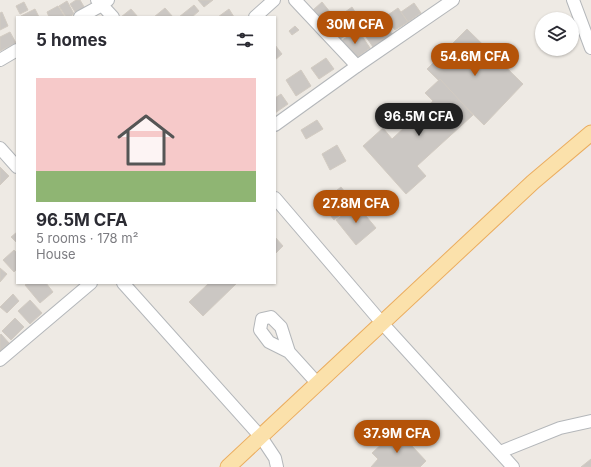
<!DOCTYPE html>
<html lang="en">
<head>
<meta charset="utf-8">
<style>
	:root { --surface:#fff; --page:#f7f7f7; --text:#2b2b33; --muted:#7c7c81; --accent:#b45309 }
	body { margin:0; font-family:Inter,sans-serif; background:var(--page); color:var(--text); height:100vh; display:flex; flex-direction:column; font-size:15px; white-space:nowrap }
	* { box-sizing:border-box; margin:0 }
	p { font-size:13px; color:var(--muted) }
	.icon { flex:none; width:22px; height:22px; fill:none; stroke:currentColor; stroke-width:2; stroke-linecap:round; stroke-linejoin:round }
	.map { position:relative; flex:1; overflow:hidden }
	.details { position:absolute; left:16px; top:16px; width:260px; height:268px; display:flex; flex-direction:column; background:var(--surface); border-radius:0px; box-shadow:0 1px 3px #0004 }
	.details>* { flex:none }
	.controls { position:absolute; left:535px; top:12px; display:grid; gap:8px }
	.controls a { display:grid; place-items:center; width:44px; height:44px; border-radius:50%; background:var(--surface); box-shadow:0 1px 3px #0004; font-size:20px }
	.price { position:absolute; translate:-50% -34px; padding:0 9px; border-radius:14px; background:var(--accent); color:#fff; font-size:13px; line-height:26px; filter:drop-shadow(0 1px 2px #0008) }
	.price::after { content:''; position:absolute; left:50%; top:24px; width:12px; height:9px; margin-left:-6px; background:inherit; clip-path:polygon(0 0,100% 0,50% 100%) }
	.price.selected { background:#222; color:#fff }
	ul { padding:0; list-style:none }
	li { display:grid; align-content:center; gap:8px; height:212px; padding:0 20px }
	li span { display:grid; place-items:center; height:124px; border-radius:0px; color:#555 }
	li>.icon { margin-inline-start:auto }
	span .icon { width:72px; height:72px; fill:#fffc; stroke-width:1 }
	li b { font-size:17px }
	h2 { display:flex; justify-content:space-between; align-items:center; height:48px; padding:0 20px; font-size:17px }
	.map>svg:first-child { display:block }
	.building { fill:#cbc7c3; stroke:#d2cbc2 }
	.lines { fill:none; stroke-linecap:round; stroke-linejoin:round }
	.minor-casing { stroke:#b4b7ba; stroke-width:14 }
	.major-casing { stroke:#ebad5f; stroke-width:17 }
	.minor { stroke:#fff; stroke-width:12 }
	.major { stroke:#fbe1ab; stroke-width:15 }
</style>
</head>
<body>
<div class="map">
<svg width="591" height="467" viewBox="0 0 591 467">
	<rect width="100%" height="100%" fill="#eeeae4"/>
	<!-- building -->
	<g class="building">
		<polygon points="76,0 80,0 86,10 77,15 70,4"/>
		<polygon points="198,0 213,0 204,7"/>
		<polygon points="67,1 74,14 69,17 66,17 59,6"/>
		<polygon points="24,2 28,10 20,14 16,6"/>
		<polygon points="322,2 334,17 325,24 313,10"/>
		<polygon points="414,3 421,13 408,22 401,12"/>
		<polygon points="194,5 199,11 192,17 179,17"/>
		<polygon points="58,6 65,17 49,17 47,12"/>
		<polygon points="352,7 360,20 349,27 341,15"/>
		<polygon points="165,8 173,17 154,17"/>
		<polygon points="398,8 408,22 395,30 385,17"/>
		<polygon points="35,9 39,17 22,17 21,16"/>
		<polygon points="131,9 138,17 121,17"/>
		<polygon points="229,9 234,17 218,17"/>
		<polygon points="2,12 8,26 0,30 0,13"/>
		<polygon points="338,17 349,33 336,42 325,25"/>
		<polygon points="381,19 392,34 373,47 362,31"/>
		<polygon points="295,26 299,30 292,35 289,31"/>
		<polygon points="467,29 523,84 484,125 427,69"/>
		<polygon points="358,30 370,48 353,60 341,41"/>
		<polygon points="10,32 16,43 0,51 0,37"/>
		<polygon points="275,45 282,54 275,60"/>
		<polygon points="326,58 334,69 319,79 311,68"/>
		<polygon points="301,70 311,86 296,96 286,80"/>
		<polygon points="440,79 473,115 417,166 426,176 406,194 363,146 383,128 392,139 433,101 425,93"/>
		<polygon points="281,94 288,104 275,113 275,98"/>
		<polygon points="317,120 323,129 306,139 301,130"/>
		<polygon points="337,145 346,161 330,170 322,154"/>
		<polygon points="0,167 9,176 0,185"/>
		<polygon points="341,187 354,204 334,220 321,203"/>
		<polygon points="356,204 376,228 356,245 336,220"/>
		<polygon points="17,232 17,243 11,237"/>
		<polygon points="275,237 283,246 275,254"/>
		<polygon points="14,250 17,253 17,269 14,272 3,260"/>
		<polygon points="0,268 7,274 0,282"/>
		<polygon points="28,283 46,283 53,292 40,303 25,285"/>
		<polygon points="209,283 237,283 203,316 189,302"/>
		<polygon points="13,294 19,301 7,313 0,307"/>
		<polygon points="30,300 42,313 30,324 18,311"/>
		<polygon points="15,318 24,327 11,340 2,331"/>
		<polygon points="1,334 9,343 0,351 0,335"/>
		<polygon points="397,430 426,461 420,467 371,467 378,459 372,453"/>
		<polygon points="591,459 591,467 581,467"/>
	</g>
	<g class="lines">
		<defs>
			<g id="minor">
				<polyline points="97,0 113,17"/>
				<polyline points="295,0 357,66"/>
				<polyline points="573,0 591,48"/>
				<polyline points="80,17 102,5 108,0"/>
				<polyline points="255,17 274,0"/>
				<polyline points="0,60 17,50"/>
				<polyline points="275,125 357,66 453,0"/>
				<polyline points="0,148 17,167"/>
				<polyline points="275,198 382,323 513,467"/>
				<polyline points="123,283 261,437 275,458 277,467"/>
				<polyline points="289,352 281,327 271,317 262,319 260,330 269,342 289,352 318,384"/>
				<polyline points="0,360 91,283"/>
				<polyline points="500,452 560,428 591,421"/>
			</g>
			<polyline id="major" points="228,467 533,182 591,133"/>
		</defs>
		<!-- minor casing -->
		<use href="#minor" class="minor-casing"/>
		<!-- major casing -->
		<use href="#major" class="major-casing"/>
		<!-- minor -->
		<use href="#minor" class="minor"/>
		<!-- major -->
		<use href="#major" class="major"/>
	</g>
</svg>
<div class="controls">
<a><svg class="icon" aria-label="layers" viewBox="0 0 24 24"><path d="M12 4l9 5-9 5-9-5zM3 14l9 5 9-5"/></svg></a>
</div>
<b class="price" style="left:355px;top:45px">30M CFA</b>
<b class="price" style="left:475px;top:77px">54.6M CFA</b>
<b class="price selected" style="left:419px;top:137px">96.5M CFA</b>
<b class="price" style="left:356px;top:224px">27.8M CFA</b>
<b class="price" style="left:397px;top:454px">37.9M CFA</b>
<section class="details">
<h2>5 homes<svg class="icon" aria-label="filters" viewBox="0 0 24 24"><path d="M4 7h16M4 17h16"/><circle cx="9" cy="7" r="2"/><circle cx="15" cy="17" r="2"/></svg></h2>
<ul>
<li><span style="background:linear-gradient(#f6c9c9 75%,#8fb573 0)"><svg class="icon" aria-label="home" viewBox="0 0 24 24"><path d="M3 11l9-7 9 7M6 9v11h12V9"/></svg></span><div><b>96.5M CFA</b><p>5 rooms · 178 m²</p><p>House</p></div></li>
</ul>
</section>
</div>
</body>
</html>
